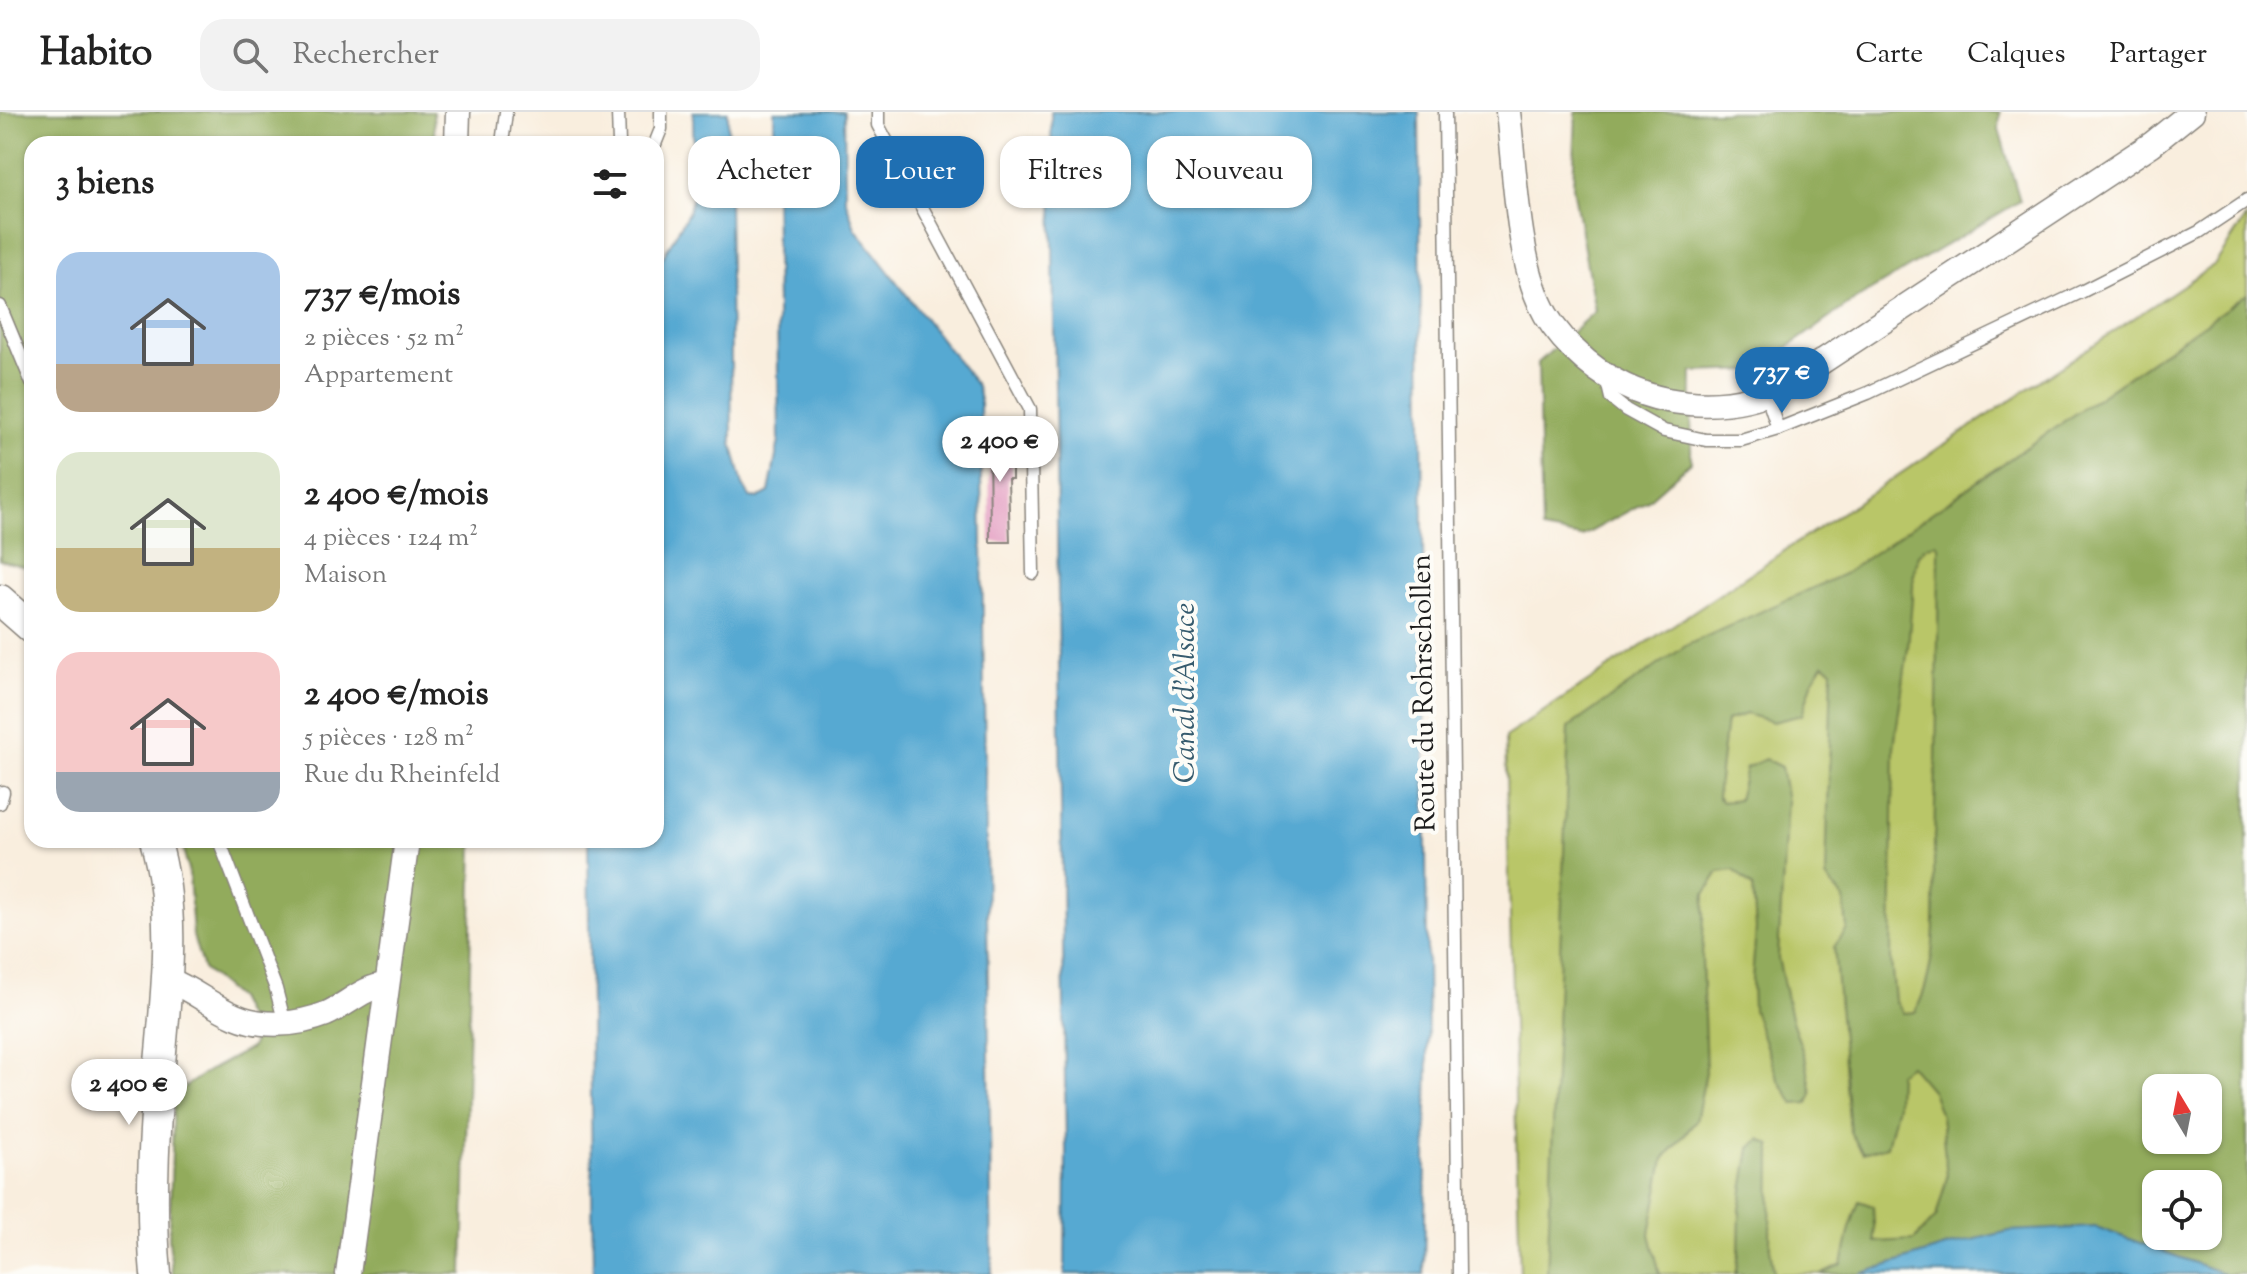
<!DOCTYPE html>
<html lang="fr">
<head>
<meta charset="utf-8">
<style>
	:root { --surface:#fff; --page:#f2f2f2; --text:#222; --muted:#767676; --line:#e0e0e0; --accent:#1f6fb2 }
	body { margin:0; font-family:"Sorts Mill Goudy",serif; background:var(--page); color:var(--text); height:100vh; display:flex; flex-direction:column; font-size:30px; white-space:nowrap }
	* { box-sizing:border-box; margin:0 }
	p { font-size:26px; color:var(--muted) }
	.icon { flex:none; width:44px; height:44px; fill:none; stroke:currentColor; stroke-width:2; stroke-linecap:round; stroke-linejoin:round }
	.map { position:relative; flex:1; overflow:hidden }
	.side { position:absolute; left:24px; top:24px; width:640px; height:712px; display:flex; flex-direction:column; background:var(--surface); border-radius:24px; box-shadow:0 2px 6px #0004 }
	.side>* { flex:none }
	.banner { position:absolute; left:688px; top:24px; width:760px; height:72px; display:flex; gap:16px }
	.needle { width:52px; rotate:350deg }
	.buttons { position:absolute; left:2142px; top:962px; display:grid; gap:16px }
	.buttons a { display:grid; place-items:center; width:80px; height:80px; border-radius:16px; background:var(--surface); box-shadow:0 2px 6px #0004; font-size:40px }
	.price { position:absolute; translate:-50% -68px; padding:0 18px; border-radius:28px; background:#fff; color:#222; font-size:26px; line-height:52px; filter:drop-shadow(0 2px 4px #0008) }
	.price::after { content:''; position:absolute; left:50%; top:48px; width:24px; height:18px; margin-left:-12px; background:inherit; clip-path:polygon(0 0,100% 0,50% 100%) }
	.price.on { background:var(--accent); color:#fff }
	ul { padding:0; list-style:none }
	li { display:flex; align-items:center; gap:24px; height:200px; padding:0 32px }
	li span { display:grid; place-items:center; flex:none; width:224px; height:160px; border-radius:24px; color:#555 }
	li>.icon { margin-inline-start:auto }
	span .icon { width:96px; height:96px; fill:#fffc; stroke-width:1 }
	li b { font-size:34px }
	h2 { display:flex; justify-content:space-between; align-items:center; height:96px; padding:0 32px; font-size:34px }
	.chip { padding:0 28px; border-radius:24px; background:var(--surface); box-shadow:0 2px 6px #0004; font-size:28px; line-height:72px }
	.chip.on { background:var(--accent); color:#fff }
	header { display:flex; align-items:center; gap:48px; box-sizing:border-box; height:112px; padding:0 40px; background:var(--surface); border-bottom:2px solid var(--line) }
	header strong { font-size:38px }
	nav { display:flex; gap:44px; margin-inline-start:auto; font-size:28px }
	.search { width:560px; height:72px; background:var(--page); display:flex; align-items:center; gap:20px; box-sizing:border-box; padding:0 28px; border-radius:24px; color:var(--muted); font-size:30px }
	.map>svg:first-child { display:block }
	.green { fill:#b9c668; stroke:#6a7142; stroke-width:2; fill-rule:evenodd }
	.forest { fill:#92ab5c; stroke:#57643c; stroke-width:2; fill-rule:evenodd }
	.water { fill:#56a9d2; stroke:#396277; stroke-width:2 }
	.building { fill:#e5a3c5 }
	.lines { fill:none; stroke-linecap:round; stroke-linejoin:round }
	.service-casing { stroke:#8a857d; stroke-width:15 }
	.minor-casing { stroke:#8a857d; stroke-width:27 }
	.tertiary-casing { stroke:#8a857d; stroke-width:33 }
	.service { stroke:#fff; stroke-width:12 }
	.minor { stroke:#fff; stroke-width:24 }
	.tertiary { stroke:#fff; stroke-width:30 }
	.labels { text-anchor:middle; stroke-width:8; stroke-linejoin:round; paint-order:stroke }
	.street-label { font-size:28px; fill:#1c1c1c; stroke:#fdfcf7 }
	.water-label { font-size:30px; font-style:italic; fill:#365b6e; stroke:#fdfcf7 }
</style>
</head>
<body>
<header>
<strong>Habito</strong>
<div class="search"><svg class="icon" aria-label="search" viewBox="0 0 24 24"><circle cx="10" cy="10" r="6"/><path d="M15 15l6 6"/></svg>Rechercher</div>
<nav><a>Carte</a><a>Calques</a><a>Partager</a></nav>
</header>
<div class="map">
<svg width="2247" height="1162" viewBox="0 0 2247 1162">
	<rect width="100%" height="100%" fill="#fdfcf7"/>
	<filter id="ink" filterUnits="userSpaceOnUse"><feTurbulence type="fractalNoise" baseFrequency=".0125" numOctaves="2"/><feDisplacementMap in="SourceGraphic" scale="16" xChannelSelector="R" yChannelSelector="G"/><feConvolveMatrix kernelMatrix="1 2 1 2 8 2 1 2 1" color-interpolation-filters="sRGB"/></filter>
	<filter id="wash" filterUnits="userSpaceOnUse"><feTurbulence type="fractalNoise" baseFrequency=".006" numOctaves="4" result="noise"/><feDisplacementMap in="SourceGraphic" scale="32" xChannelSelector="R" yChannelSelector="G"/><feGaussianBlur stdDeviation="1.8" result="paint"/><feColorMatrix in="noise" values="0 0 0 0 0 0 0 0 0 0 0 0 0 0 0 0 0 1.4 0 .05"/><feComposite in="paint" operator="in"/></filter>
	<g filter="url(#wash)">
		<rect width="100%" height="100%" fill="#f9eede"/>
		<!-- green -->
		<path class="green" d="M2247,104V1162H1520L1505,625L2215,152ZM2156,976H2208V1028H2156ZM2156,1072H2208V1124H2156Z"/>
		<!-- forest -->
		<g class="forest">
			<polygon points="0,0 433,0 435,32 32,32 32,457 0,448"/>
			<polygon points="1576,0 2000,0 1999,17 2020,89 1856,187 1756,258 1692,260 1691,350 1647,389 1581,425 1542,418 1538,251 1595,199 1573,75"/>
			<path d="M2247,182V1162H2225L2095,1115L1952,1133L1860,1162H1820L1842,1152L1850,1116L1859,1089L1873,1094L1875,1130L1914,1128L1936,1105L1947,1065L1941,1004L1932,979L1910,953L1898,961L1897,993L1887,1034L1863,1041L1850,1020L1834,835L1847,817L1844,788L1826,765L1832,558L1823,552L1813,568L1802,603L1773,610L1746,602L1726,609L1717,685L1722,690L1738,688L1746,656L1765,647L1781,655L1787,689L1778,846L1791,906L1806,949L1812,981L1808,991L1794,992L1778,967L1753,898L1752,867L1756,817L1753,776L1734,758L1719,760L1705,782L1702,846L1706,960L1696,1009L1664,1047L1650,1122L1660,1162H1547L1569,615L1687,533L1844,462ZM1936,432L1939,435C1938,534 1937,632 1934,731C1933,785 1941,852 1915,900L1903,901L1895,888L1891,849L1894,635L1908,536L1914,463L1918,444L1926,435ZM2156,976H2208V1028H2156ZM2156,1072H2208V1124H2156Z"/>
			<polygon points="181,728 473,728 463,1162 172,1162 169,1126 174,982 208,959 251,936 256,924 237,886 203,857 193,824 189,762"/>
			<polygon points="1760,1027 1771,1033 1770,1136 1774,1162 1735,1162 1739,1142 1740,1097 1750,1036"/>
		</g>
		<!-- water -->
		<g class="water">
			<polygon points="693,0 728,0 732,331 743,373 750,385 758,386 769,380 779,328 774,0 844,0 845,86 855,116 977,274 980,288 992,1162 593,1162 588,728 656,728 656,157 688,101 694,81"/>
			<polygon points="1051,0 1419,0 1428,941 1424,1162 1065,1162 1066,1039"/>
			<polygon points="2096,1115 2225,1162 1860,1162 1952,1133 2009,1119"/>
		</g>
		<g id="blocks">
			<!-- building -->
			<polygon class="building" points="989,318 1012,318 1012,367 1008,367 1010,430 990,430"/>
		</g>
	</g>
	<g filter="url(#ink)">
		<use href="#blocks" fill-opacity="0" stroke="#8a857d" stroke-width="2"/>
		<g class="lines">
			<defs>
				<g id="service">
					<polyline points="618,0 619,32"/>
					<polyline points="878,0 878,13 1030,297 1033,461"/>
					<polyline points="1445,0 1459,1162"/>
					<polyline points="502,32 506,0"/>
					<polyline points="655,32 661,17 661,0"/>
					<polyline points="0,194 32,271"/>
					<polyline points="1606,265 1611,286 1626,298 1664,319 1706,328 1741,328 1778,317 1868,281 2083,179 2199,120 2247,88"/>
					<polyline points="1767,284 1778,317"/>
					<polyline points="0,691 3,680"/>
					<polyline points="219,728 276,877 285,912"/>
				</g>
				<g id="minor">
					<path d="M1508,0C1515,59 1517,153 1546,203C1556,220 1571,236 1586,249C1610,269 1637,282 1667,288C1711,296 1752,292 1791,270L2152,32L2192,0"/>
					<polyline points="457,32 458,0"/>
					<path d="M169,868C193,878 212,894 235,904C263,916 298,913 326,902C347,893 363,875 386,873"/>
					<polyline points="348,1162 407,728"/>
				</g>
				<g id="tertiary">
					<polyline points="0,488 32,516"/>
					<path d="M155,728C175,794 168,862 162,929C155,1005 149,1085 156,1162"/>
				</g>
			</defs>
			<!-- service casing -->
			<use href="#service" class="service-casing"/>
			<!-- minor casing -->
			<use href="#minor" class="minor-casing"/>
			<!-- tertiary casing -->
			<use href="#tertiary" class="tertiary-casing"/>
			<!-- service -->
			<use href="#service" class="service"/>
			<!-- minor -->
			<use href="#minor" class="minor"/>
			<!-- tertiary -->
			<use href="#tertiary" class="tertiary"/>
		</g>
	</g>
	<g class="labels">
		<!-- street labels -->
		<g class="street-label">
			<text transform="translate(1422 581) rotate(-91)" y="10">Route du Rohrschollen</text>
		</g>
		<!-- water labels -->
		<g class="water-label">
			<text transform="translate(1184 581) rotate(-90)" y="10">Canal d'Alsace</text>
		</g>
	</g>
</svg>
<div class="buttons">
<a><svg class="needle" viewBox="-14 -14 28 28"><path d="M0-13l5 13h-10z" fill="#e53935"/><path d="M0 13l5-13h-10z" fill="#767676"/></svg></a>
<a><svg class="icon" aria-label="locate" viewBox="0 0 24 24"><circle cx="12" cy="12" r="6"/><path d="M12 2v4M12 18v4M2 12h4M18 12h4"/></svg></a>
</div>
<b class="price on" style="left:1782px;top:303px">737 €</b>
<b class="price" style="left:1000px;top:372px">2 400 €</b>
<b class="price" style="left:129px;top:1015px">2 400 €</b>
<div class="banner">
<a class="chip">Acheter</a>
<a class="chip on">Louer</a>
<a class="chip">Filtres</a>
<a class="chip">Nouveau</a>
</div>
<section class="side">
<h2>3 biens<svg class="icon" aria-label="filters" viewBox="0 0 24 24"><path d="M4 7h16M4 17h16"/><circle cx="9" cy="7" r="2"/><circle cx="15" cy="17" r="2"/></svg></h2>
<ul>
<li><span style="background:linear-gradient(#a9c7e8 70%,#b9a48a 0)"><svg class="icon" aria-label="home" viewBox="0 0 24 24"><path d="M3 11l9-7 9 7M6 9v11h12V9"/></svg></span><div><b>737 €/mois</b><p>2 pièces · 52 m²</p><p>Appartement</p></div></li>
<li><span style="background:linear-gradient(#dfe7d0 60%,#c2b280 0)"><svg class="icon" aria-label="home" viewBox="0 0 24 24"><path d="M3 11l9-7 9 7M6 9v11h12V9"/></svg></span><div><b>2 400 €/mois</b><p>4 pièces · 124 m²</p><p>Maison</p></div></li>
<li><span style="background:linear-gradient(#f6c9c9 75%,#9aa5b1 0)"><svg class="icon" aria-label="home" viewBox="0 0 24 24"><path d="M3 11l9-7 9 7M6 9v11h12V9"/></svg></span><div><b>2 400 €/mois</b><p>5 pièces · 128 m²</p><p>Rue du Rheinfeld</p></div></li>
</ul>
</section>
</div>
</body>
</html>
